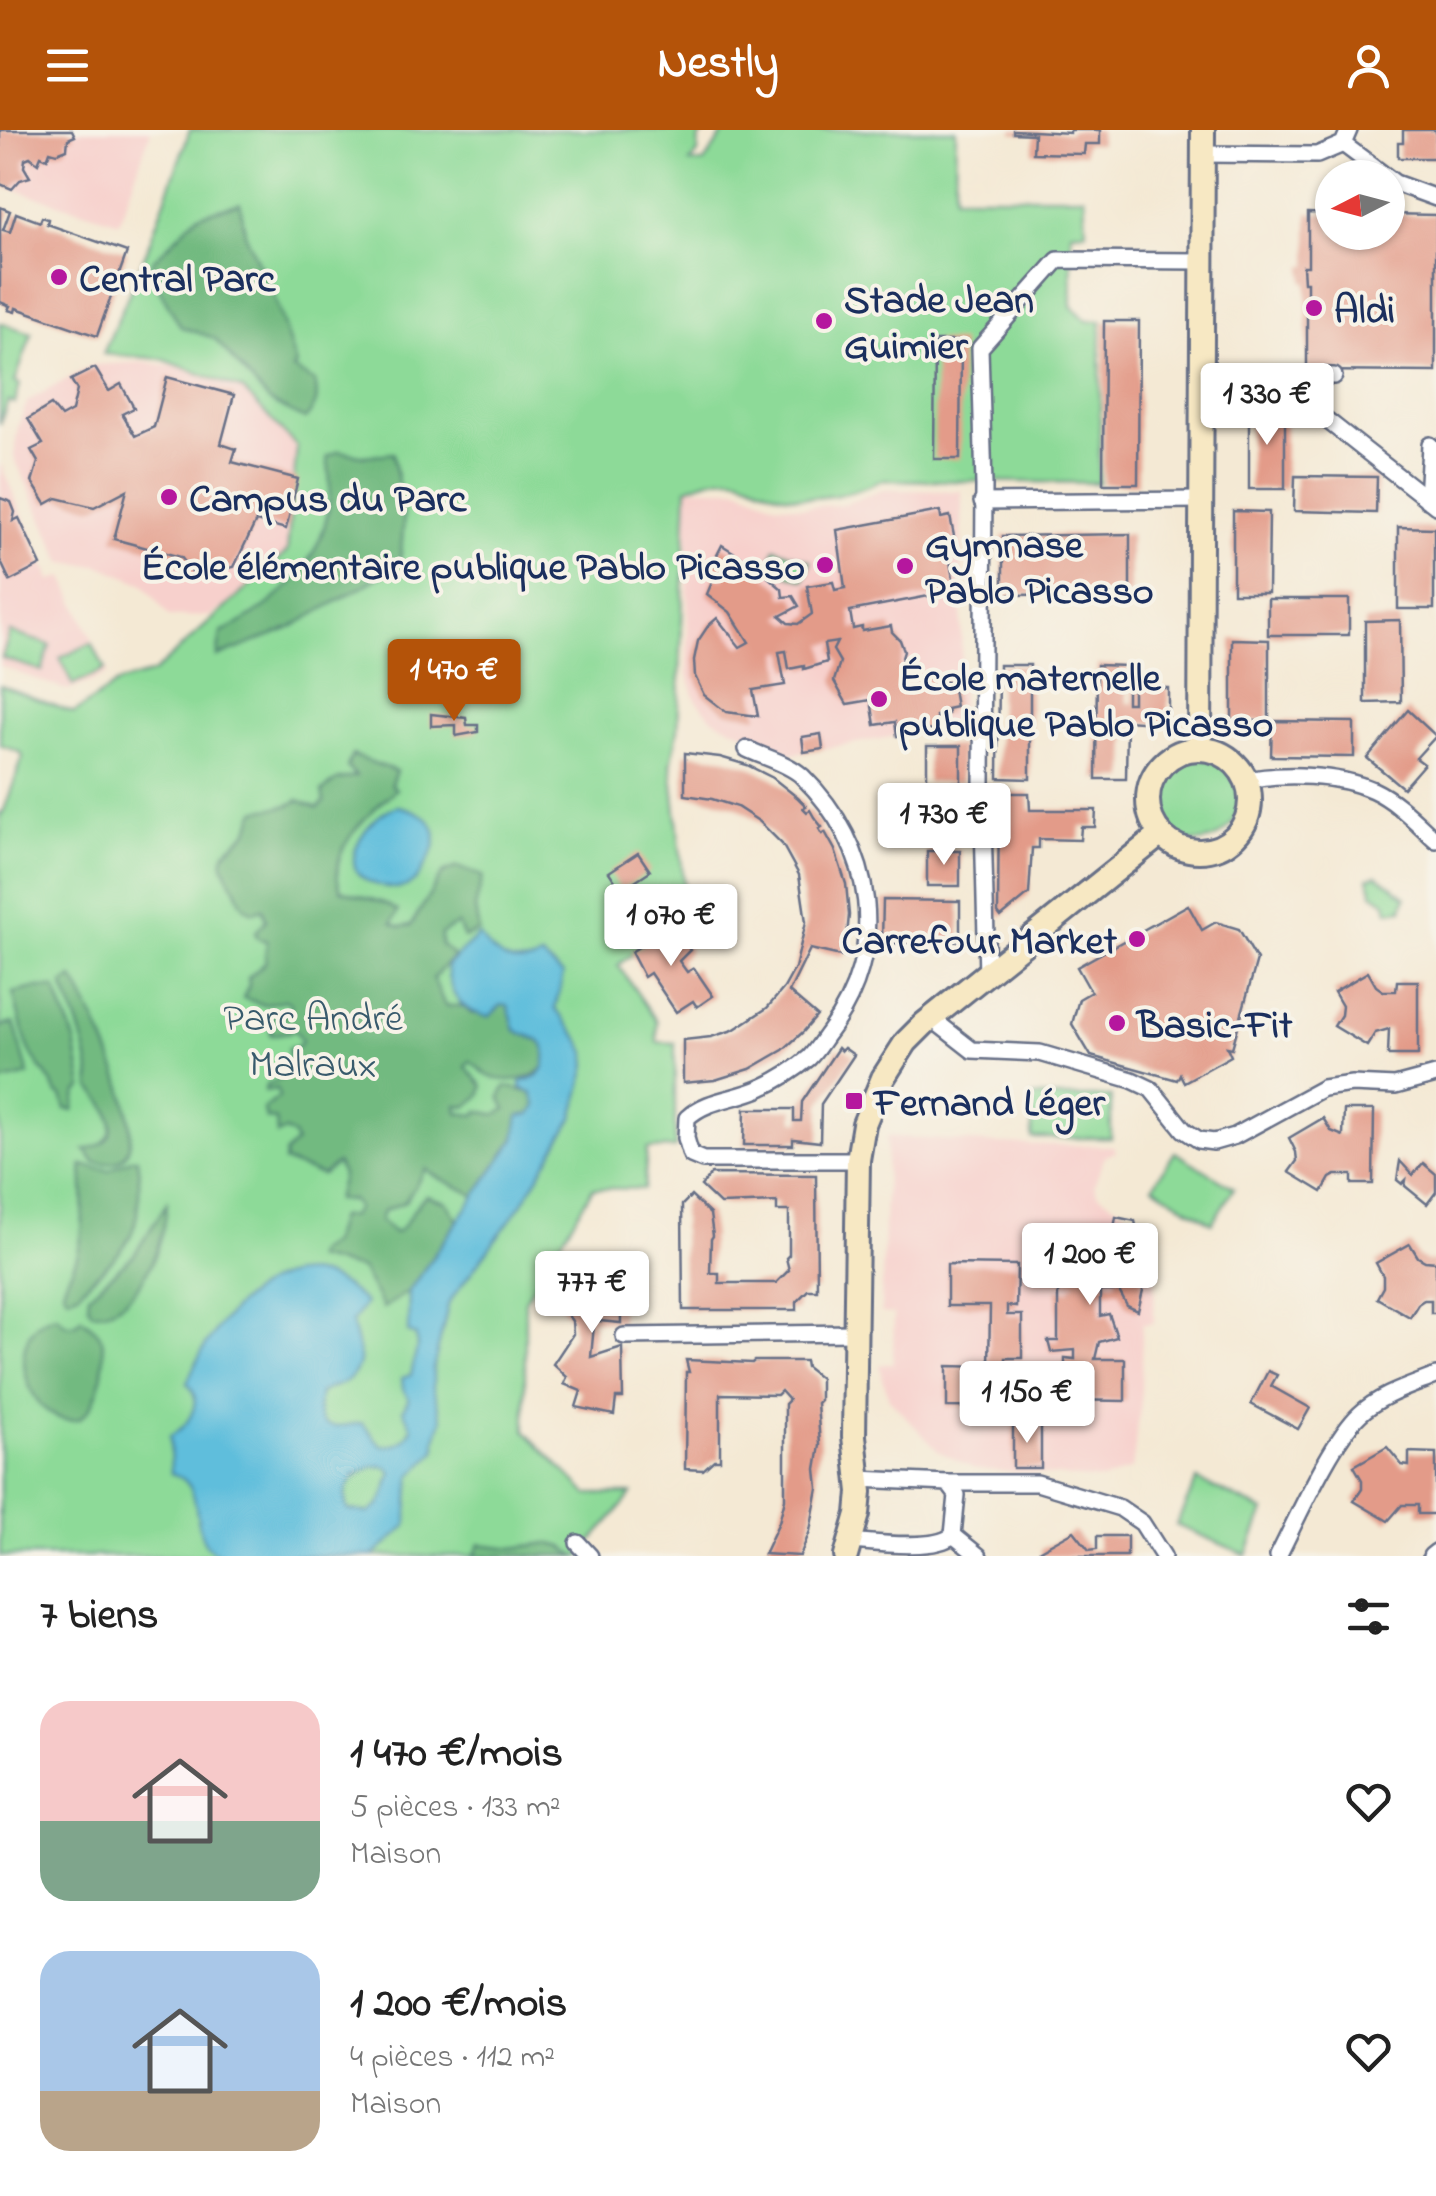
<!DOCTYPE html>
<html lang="fr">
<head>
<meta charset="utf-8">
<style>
	:root { --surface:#fff; --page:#f6f6f6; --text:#222; --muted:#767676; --accent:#b45309 }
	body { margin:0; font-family:"Indie Flower",sans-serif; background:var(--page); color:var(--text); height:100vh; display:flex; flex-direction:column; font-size:38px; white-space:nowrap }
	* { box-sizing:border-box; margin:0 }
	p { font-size:32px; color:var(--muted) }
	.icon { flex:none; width:55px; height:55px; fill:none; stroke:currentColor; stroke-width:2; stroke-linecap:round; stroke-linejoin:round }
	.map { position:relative; height:1426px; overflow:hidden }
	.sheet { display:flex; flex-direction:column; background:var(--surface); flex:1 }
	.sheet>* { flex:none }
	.needle { width:65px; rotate:264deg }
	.buttons { position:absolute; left:1315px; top:30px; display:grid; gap:20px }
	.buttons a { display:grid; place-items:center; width:90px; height:90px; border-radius:50%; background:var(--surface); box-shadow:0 2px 8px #0004; font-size:50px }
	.price { position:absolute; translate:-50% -85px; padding:0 22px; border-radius:10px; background:#fff; color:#222; font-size:32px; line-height:65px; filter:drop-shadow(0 2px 5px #0008) }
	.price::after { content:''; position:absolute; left:50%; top:60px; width:30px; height:22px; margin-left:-15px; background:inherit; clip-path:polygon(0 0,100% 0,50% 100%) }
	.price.current { background:var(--accent); color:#fff }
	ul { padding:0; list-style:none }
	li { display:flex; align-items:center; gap:30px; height:250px; padding:0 40px }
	li span { display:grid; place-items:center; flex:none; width:280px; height:200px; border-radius:30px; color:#555 }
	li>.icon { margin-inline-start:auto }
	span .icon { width:120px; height:120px; fill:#fffc; stroke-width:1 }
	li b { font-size:42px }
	h2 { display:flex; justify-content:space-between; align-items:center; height:120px; padding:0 40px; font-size:42px }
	header { display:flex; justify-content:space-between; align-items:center; height:130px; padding:0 40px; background:var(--accent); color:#fff; font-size:45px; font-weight:800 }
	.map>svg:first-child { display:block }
	.built { fill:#f7d0cc }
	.green { fill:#8dda98; stroke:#54847b; stroke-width:2.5 }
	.forest { fill:#72ba80; stroke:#46746f; stroke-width:2.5 }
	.water { fill:#5ebedc; stroke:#3c769d; stroke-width:2.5; fill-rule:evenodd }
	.building { fill:#e39b89 }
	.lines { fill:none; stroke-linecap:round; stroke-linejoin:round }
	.street-casing { stroke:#677087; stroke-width:20 }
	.secondary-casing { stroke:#677087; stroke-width:28 }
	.street { stroke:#fff; stroke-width:15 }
	.secondary { stroke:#f7e8c3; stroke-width:22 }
	.poi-dot { fill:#b5179e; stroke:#f7f3e8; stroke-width:4 }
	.labels { text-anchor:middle; stroke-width:8; stroke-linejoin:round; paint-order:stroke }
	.poi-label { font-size:40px; font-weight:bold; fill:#1b2f5e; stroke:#f7f3e8; text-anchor:start }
	.park-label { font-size:40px; fill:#385a6c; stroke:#f7f3e8 }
</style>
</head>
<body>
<header><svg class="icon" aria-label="menu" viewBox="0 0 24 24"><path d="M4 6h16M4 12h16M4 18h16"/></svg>Nestly<svg class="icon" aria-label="person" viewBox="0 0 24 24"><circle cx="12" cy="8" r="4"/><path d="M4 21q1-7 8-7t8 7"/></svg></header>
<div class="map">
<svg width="1436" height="1426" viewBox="0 0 1436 1426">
	<rect width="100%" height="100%" fill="#f7f3e8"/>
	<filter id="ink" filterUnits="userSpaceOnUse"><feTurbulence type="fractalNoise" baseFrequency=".01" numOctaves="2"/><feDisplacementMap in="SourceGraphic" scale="20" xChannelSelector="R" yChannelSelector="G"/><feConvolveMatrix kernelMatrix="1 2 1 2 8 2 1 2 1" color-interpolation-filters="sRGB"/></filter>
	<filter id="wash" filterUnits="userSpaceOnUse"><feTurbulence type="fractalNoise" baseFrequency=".0048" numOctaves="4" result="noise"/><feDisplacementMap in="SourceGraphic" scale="40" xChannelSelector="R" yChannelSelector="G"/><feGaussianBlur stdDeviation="2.25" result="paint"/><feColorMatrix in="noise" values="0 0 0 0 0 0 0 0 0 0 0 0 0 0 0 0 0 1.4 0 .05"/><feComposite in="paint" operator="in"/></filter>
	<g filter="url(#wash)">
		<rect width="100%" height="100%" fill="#f4e9d4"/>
		<!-- built -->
		<g class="built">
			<polygon points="0,0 151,0 119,92 0,55"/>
			<polygon points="146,232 232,247 283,295 305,338 288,433 210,486 169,487 144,454 98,435 63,433 14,327 18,295 28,271 92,235"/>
			<polygon points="0,333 51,450 64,447 108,544 68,561 0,536"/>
			<polygon points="687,358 739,358 777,374 802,377 842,375 883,360 962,361 961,595 792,624 713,589 695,568 688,544"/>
			<polygon points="887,1006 999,1014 1114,1016 1116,1022 1105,1026 1094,1054 1097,1063 1156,1102 1154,1193 1142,1194 1141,1271 1132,1339 1103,1350 975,1339 938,1321 889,1269 879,1235 893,1233 894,1184 881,1183"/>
		</g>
		<!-- green -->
		<g class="green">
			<path d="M190,0H709L699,8L698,23L690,33H704L726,0H956L955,66H1084L1086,101L1071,102L1072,176L1087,191H1101L1099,353L882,350C852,365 817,372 784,365C768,362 755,352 740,348C723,344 703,351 687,358L678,600L671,635L687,783L618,835L657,892V912L675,913V1018L647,1019L644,1059L593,1058L525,1170V1301L587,1364H632L580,1426H0V683H3L23,627L20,622L0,615V555L74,583L120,552L153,543L287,422L297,317L243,260L162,229L103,224L144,128Z"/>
			<polygon points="0,193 32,203 15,252 20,254 15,273 8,271 0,294"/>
			<polygon points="775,418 811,431 804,450 768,437"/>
			<polygon points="10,502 50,515 42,541 2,528"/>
			<polygon points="92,513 105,540 73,555 60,528"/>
			<circle cx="1197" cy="670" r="42"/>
			<polygon points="1377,745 1406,767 1402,779 1388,781 1386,772 1373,763 1368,748"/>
			<rect x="1032" y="967" width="79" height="41"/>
			<polygon points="1175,1022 1234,1058 1212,1093 1153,1056"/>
			<polygon points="1197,1350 1264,1381 1247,1425 1176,1395"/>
		</g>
		<!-- forest -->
		<g class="forest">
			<path d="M240,73L245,103L258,133L268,146L296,235L293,239L315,252C319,269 317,276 305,289L269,271L214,208L181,197L154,150L152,132L198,85Z"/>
			<path d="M339,321L365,326L393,323L404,387L400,435L290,498L217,527L221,503C292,469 343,410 327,327Z"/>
			<path d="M352,625L396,641L391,654L396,659C370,683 324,720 341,760L384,773L398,781L392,793L400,797L411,795L443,743L457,737L483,746L475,778L479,801L464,808L458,794L441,804V815L454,826L433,848L445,876H463L472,884L501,875L509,876L515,900C522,904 539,908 543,915C561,948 508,956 489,946C482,943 476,935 470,931L466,937L483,956L480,966L466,977L457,975L458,983L475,985L479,981L496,985L506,979L500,967L506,956L532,963L538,975L475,1066C459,1055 440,1052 426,1039L405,1072L383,1081L380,1091L395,1103C409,1095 411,1077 426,1066L446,1072L458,1090L409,1161L383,1178L361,1139L314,1128L316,1123L331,1113L339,1087L351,1086L357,1078L352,1070H336L342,1045L337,1033L322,1045L284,1032L285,1023L296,1013L293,1005L285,1001L277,1005L276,990L267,989L263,979L279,967L277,959L265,961L266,955L282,948L280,942L289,930L288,918L297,917L302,911L296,901L271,905L270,887L284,885L290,880L291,874L285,870L264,875L243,868L249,855L248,848L265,833L267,811L259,809L255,803L266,790L263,779L253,782C239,776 241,768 234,756C213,723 223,725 246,703C253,697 250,689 256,681C269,677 288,679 298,670L318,678L324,672L322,661L337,650L356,646L347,637Z"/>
			<path d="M73,848C88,874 180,1049 95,1032L85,1020C126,1010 113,980 91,958C91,922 75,887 63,854Z"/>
			<path d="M35,858H55L75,911L83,958L77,963L74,980L66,979L62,966L57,964C51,949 42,941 34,928C23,910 19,884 13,863Z"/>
			<polygon points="14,893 29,945 0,952 0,896"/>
			<path d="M133,1028H137C141,1055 141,1094 124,1116C112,1134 92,1146 78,1163L68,1167L63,1160C66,1147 75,1136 78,1123C85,1096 84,1062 82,1035L109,1040Z"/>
			<path d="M167,1073C165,1110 140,1185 92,1182L88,1175L89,1164L134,1125Z"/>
			<path d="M56,1185L66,1194H75L81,1188C89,1194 99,1200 102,1210C108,1230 98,1289 72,1290C25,1291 0,1198 56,1185Z"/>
			<polygon points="548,1413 563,1417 577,1426 474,1426 480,1414 513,1418"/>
		</g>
		<!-- water -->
		<g class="water">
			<path d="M398,676C429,683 447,700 428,730C423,739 418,750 409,755C396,762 367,755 358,743C342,721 377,680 398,676Z"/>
			<path d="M479,805C495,828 515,841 542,827L563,845L555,879L578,907L586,922L587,936L573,988L522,1074L449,1172L433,1239V1258L442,1290L436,1309V1321L411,1346L407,1396L373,1426H225C180,1416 214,1355 171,1343L170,1306C190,1296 204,1270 187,1253C215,1182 291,1097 365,1173L352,1192C355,1215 371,1237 343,1253C335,1257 328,1258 320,1263C312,1305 333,1297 362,1293L382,1316C398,1316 407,1312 412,1297L403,1280L409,1268L403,1259L402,1248L411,1245L417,1218L416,1206L408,1203L409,1161L515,1009L519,986L531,984L537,976L532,963L521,958V952C524,951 534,948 537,946C547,939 549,917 538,910C531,906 522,904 515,900L508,876L501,875L489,887C459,881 449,864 447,835ZM375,1336L387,1337L392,1343L385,1365L379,1375L369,1383L348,1380C339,1358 354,1343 375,1336Z"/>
		</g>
		<g id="blocks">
			<!-- building -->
			<g class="building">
				<polygon points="0,0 72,0 75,6 68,9 67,19 57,23 50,21 47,29 41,26 38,33 30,27 25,29 24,37 30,47 20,50 12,59 0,54"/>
				<polygon points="1013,0 1070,3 1070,0 1100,0 1100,14 1085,14 1084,24 1033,23 1034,4 1013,3"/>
				<polygon points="1403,0 1436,0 1436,28 1398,28 1398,12 1403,12"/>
				<polygon points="0,77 10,81 3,100 10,102 16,83 40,92 42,87 48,89 47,94 127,122 97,206 16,178 15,182 8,180 10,176 0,172"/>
				<polygon points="1308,83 1332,84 1332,102 1388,102 1388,84 1436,85 1436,242 1307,241 1307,152 1304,152 1303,136 1308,136"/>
				<polygon points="1104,191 1139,191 1138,354 1103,354"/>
				<polygon points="935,211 961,211 960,329 934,329"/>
				<polygon points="95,238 109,261 121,254 134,278 122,284 135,306 154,297 167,247 234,265 221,314 236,319 232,332 298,349 286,399 256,391 234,437 194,444 181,427 114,409 127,360 94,377 57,368 46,374 32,352 38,332 31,320 43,314 28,289 51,275 61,287 72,281 77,260 71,250"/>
				<rect x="1249" y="278" width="36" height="81"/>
				<polygon points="1295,346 1377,347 1376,383 1294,381"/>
				<polygon points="0,368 11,372 15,382 13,391 19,388 41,435 10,451 0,430"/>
				<polygon points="940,381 941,388 950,386 955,411 947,413 955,461 850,481 853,499 862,497 862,501 891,496 892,502 900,510 904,521 900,535 904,561 927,548 952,553 956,577 947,579 948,584 936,586 938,599 897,606 895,592 875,595 871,570 847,574 834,551 840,532 833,520 837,512 824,514 827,532 804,539 804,536 789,539 786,521 779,522 785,555 753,560 758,586 726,582 704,565 695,546 694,530 698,511 708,496 717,488 740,517 749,512 730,482 707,464 715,445 723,449 727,441 712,435 722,415 754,435 782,459 783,467 793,466 799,476 780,486 788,493 798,494 812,484 807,456 833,452 835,460 845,458 837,400"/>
				<polygon points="1233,381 1269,382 1268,463 1233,463"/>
				<polygon points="1398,397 1434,398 1434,479 1398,479"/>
				<polygon points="1130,404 1130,464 1003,465 1003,406"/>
				<rect x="1268" y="469" width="81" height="36"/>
				<polygon points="1400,490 1401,572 1365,573 1365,491"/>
				<polygon points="1232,509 1269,510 1269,591 1232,591"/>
				<polygon points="999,535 1030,535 1030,649 998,648"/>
				<polygon points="1097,535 1127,536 1127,573 1133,573 1133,558 1168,558 1168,594 1127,591 1126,649 1096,649"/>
				<polygon points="1408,580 1436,606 1416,628 1424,634 1403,658 1367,628"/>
				<polygon points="431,584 466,588 467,595 478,595 478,602 456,606 456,595 431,596"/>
				<polygon points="1272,591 1354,592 1354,627 1271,626"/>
				<polygon points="821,604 823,619 804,622 802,607"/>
				<rect x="927" y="616" width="34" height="36"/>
				<polygon points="685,623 720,627 747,635 773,648 798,668 806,676 803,678 807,682 810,680 814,687 822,697 819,699 822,704 825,702 835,720 846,754 849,785 845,827 810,819 789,862 817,886 803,902 783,920 750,939 715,950 683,953 683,910 711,907 733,900 767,878 784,858 795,838 806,792 799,745 782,714 760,692 737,677 712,669 685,665"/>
				<polygon points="999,663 1029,663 1030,680 1096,680 1095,697 1081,697 1080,710 1039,709 1039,718 1032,718 1029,764 1001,787 998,783"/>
				<polygon points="927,669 961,669 960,705 927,704"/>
				<rect x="927" y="721" width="33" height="35"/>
				<polygon points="638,723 650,741 621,760 609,742"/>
				<polygon points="883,770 960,771 960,811 918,815 887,813 887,810 882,810"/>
				<polygon points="1188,775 1202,800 1216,792 1239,799 1257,830 1232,918 1227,917 1231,926 1184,952 1180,944 1177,950 1091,926 1072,894 1079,869 1091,862 1077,837"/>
				<polygon points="673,795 690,820 679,831 687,842 694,838 713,866 697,877 693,871 676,882 650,843 644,847 631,822"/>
				<polygon points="1368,842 1376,856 1383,861 1396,861 1397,851 1418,851 1418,925 1388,925 1389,899 1375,903 1367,916 1334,896 1341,885 1342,876 1334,862"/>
				<polygon points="838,918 841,921 844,918 854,925 821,974 820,1012 793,1009 793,1015 744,1015 745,979 794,979 794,991 801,991 802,972"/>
				<polygon points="1344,980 1374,980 1373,1054 1352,1054 1352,1045 1336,1045 1330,1048 1322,1062 1289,1042 1297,1031 1296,1022 1289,1008 1323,988 1331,1001 1343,1006"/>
				<polygon points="1400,1031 1413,1045 1423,1033 1436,1044 1436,1062 1427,1074 1405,1056 1406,1050 1402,1054 1397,1050"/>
				<polygon points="711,1044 816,1045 817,1160 808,1160 797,1171 797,1180 683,1180 682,1075 691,1066 710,1084 713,1106 711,1109 710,1143 719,1143 719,1153 776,1153 789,1140 786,1128 789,1125 789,1081 777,1081 777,1072 720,1074 701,1056"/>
				<polygon points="1116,1087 1135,1091 1137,1100 1145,1100 1140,1137 1143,1160 1138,1181 1127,1176 1119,1161 1100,1161 1100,1186 1109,1184 1117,1207 1099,1212 1095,1229 1125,1229 1125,1271 1065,1270 1065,1228 1075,1229 1075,1220 1051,1222 1048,1211 1058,1211 1058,1160 1071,1160 1071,1155 1076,1155 1076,1152 1033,1151 1033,1110 1093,1110 1092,1152 1116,1152 1117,1116 1111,1115"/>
				<polygon points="1410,1114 1418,1127 1425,1131 1436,1132 1436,1183 1431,1183 1431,1170 1424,1170 1418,1174 1410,1187 1377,1168 1383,1157 1383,1146 1376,1133"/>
				<polygon points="609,1127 610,1145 620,1145 621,1193 589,1190 594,1195 591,1227 622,1217 623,1268 616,1268 614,1285 576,1277 581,1261 564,1254 567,1247 553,1234 573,1204 572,1191 556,1169 574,1153 571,1133"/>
				<polygon points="947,1134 1017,1135 1016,1177 1007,1176 1007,1185 1022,1185 1022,1228 1006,1228 1006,1237 1015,1237 1015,1278 947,1277 947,1236 989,1237 990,1176 947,1176"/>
				<polygon points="686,1230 752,1233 754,1231 805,1231 806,1237 820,1248 820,1270 817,1273 820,1315 816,1339 818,1358 810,1401 800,1426 764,1424 779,1392 785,1369 785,1274 789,1270 781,1261 777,1265 720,1264 720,1330 714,1330 703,1340 685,1339 686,1242 689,1242"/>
				<polygon points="1268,1241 1277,1245 1271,1256 1310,1278 1298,1299 1251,1274"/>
				<polygon points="1013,1294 1041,1295 1041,1338 1013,1338"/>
				<polygon points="1387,1317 1402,1335 1409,1336 1409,1322 1436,1323 1436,1384 1418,1384 1418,1375 1402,1375 1388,1391 1354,1371 1362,1359 1362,1350 1354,1336"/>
				<polygon points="1074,1401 1089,1420 1097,1419 1097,1406 1127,1406 1127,1426 1043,1426 1040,1420"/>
			</g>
		</g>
	</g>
	<g filter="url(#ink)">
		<use href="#blocks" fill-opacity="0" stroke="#677087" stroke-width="2.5"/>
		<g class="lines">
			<defs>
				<g id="street">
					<polyline points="1343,14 1395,53 1436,68"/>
					<polyline points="1203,24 1317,25 1343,14 1349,0"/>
					<polyline points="1285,245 1334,246"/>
					<polyline points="1201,260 1275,260 1300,269 1436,376"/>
					<polyline points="1427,370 1430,315"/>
					<polyline points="982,372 1201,370"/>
					<path d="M747,619C763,627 788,633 802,646C875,717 890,821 828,903C822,911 816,921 809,928C797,938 778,950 763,957C737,970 708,968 687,988L686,1008L691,1025L703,1030H858"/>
					<path d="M1246,650C1284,643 1337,644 1373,660C1397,671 1417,693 1436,710"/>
					<polyline points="987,846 982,653 984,356 980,218 1058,130 1202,131"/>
					<polyline points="931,888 972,920 1040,923 1132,950 1151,959 1184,1000 1199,1010 1214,1012 1235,1006 1323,958 1352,954 1395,956 1436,945"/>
					<polyline points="624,1206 855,1203"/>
					<polyline points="858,1349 948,1353 957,1365 953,1405"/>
					<polyline points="948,1353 1037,1353 1120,1378 1142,1393 1163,1426"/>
					<polyline points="953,1405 979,1426"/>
					<path d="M851,1411C875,1413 936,1421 953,1405"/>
					<polyline points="578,1413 590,1426"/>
					<path d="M1278,1426C1297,1389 1331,1311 1360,1284C1380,1265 1411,1256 1436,1246"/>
					<polyline points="1431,1426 1436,1422"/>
				</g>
				<g id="secondary">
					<polyline points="1200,619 1203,0"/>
					<circle cx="1199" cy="670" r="51"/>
					<polyline points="846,1426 858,1384 860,1362 854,1306 858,1030 864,994 883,948 906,912 924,894 1161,704"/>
				</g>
			</defs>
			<!-- street casing -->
			<use href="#street" class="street-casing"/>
			<!-- secondary casing -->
			<use href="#secondary" class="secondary-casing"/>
			<!-- street -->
			<use href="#street" class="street"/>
			<!-- secondary -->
			<use href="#secondary" class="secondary"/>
		</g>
	</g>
	<!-- markers -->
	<g class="poi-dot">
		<circle cx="59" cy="147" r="10"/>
		<circle cx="1314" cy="178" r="10"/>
		<circle cx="824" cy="191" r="10"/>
		<circle cx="169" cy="367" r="10"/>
		<circle cx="825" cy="435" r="10"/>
		<circle cx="905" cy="436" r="10"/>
		<circle cx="879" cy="569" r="10"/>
		<circle cx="1137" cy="809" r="10"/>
		<circle cx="1117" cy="893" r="10"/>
		<rect x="844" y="961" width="20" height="20" rx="5"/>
	</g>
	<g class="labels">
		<!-- poi labels -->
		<g class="poi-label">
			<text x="79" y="161">Central Parc</text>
			<text x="844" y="182">Stade Jean<tspan x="844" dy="46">Guimier</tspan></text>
			<text x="1334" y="192">Aldi</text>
			<text x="189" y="381">Campus du Parc</text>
			<text x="925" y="427">Gymnase<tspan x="925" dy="46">Pablo Picasso</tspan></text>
			<text x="805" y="449" text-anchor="end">École élémentaire publique Pablo Picasso</text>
			<text x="899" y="560">École maternelle<tspan x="899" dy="46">publique Pablo Picasso</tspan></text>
			<text x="1117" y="823" text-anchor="end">Carrefour Market</text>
			<text x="1137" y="907">Basic-Fit</text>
			<text x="874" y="985">Fernand Léger</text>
		</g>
		<!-- park labels -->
		<g class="park-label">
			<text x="313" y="900">Parc André<tspan x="313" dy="46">Malraux</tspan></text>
		</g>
	</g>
</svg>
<div class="buttons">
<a><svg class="needle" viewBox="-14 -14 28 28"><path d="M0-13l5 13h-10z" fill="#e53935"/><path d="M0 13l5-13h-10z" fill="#767676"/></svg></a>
</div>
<b class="price" style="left:1267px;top:318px">1 330 €</b>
<b class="price current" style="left:454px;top:594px">1 470 €</b>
<b class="price" style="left:944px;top:738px">1 730 €</b>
<b class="price" style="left:671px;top:839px">1 070 €</b>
<b class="price" style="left:1090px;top:1178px">1 200 €</b>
<b class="price" style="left:592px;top:1206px">777 €</b>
<b class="price" style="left:1027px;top:1316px">1 150 €</b>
</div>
<section class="sheet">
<h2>7 biens<svg class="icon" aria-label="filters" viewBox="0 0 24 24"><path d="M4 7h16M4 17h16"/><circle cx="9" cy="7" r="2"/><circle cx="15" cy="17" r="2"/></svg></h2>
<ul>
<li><span style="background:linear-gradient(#f6c9c9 60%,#7fa58c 0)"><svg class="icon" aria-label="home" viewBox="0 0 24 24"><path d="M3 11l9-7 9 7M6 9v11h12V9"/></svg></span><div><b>1 470 €/mois</b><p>5 pièces · 133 m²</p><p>Maison</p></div><svg class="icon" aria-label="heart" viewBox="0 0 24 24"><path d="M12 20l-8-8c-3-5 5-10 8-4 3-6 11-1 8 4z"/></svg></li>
<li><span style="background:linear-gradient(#a9c7e8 70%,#b9a48a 0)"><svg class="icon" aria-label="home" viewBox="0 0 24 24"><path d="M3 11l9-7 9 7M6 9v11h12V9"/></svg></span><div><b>1 200 €/mois</b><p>4 pièces · 112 m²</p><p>Maison</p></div><svg class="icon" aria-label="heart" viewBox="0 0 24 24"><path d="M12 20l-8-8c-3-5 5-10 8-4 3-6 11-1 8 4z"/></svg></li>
</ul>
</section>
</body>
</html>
